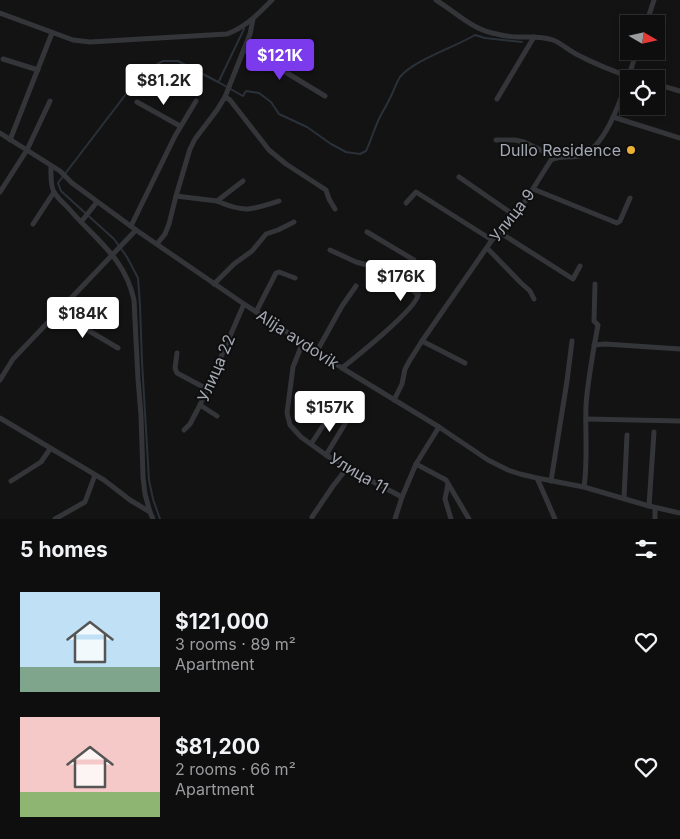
<!DOCTYPE html>
<html lang="en">
<head>
<meta charset="utf-8">
<style>
	:root { --surface:#0e0e0f; --page:#1c1c1d; --text:#f1f3f6; --muted:#9b9c9e; --line:#2e2e2f; --accent:#7c3aed }
	body { margin:0; font-family:Inter,sans-serif; background:var(--page); color:var(--text); height:100vh; display:flex; flex-direction:column; font-size:19px; white-space:nowrap }
	* { box-sizing:border-box; margin:0 }
	p { font-size:16px; color:var(--muted) }
	.icon { flex:none; width:28px; height:28px; fill:none; stroke:currentColor; stroke-width:2; stroke-linecap:round; stroke-linejoin:round }
	.map { position:relative; height:519px; overflow:hidden }
	.details { display:flex; flex-direction:column; background:var(--surface); flex:1 }
	.details>* { flex:none }
	.needle { width:32px; rotate:99deg }
	.fabs { position:absolute; left:620px; top:15px; display:grid; gap:10px }
	.fabs a { display:grid; place-items:center; width:45px; height:45px; border-radius:0px; background:var(--surface); box-shadow:0 2px 8px #0003,0 0 0 1px var(--line); font-size:25px }
	.price { position:absolute; translate:-50% -42px; padding:0 11px; border-radius:5px; background:#fff; color:#222; font-size:16px; line-height:32px; filter:drop-shadow(0 1px 2px #0008) }
	.price::after { content:''; position:absolute; left:50%; top:30px; width:15px; height:11px; margin-left:-8px; background:inherit; clip-path:polygon(0 0,100% 0,50% 100%) }
	.price.on { background:var(--accent); color:#fff }
	ul { padding:0; list-style:none }
	li { display:flex; align-items:center; gap:15px; height:125px; padding:0 20px }
	li span { display:grid; place-items:center; flex:none; width:140px; height:100px; border-radius:0px; color:#555 }
	li>.icon { margin-inline-start:auto }
	span .icon { width:60px; height:60px; fill:#fffc; stroke-width:1 }
	li b { font-size:21px }
	h2 { display:flex; justify-content:space-between; align-items:center; height:60px; padding:0 20px; font-size:21px }
	.map>svg:first-child { display:block }
	.lines { fill:none; stroke-linecap:round; stroke-linejoin:round }
	.stream { stroke:#2a3138; stroke-width:2 }
	.street { stroke:#343539; stroke-width:5 }
	.poi-dot { fill:#ecb234; stroke:#0e0e0f; stroke-width:2 }
	.labels { text-anchor:middle; stroke-width:4; stroke-linejoin:round; paint-order:stroke }
	.poi-label { font-size:16px; fill:#a5a9b4; stroke:#0e0e0f; text-anchor:end }
	.street-label { font-size:16px; fill:#a5a9b4; stroke:#0e0e0f }
</style>
</head>
<body>
<div class="map">
<svg width="680" height="519" viewBox="0 0 680 519">
	<rect width="100%" height="100%" fill="#131314"/>
	<g class="lines">
		<!-- stream -->
		<g class="stream">
			<polyline points="219,81 244,29"/>
			<path d="M160,519L153,499L149,480L142,362L140,305L138,278L127,257L114,239L61,191L58,183L136,81L152,67L163,61H178L218,82L243,96L246,91L259,93L271,102L279,114L307,127L331,144L346,152L360,154L366,151C371,141 374,129 379,119C382,112 387,105 390,98C394,91 396,83 400,77C414,60 455,47 475,35L485,38L522,42"/>
		</g>
		<!-- street -->
		<g class="street">
			<path d="M436,0C454,11 471,28 492,33C500,35 510,37 519,37C530,37 542,36 553,40C561,43 568,50 576,54C593,63 618,73 636,79"/>
			<path d="M0,13L73,40L90,42L227,34C246,27 258,14 272,0"/>
			<polyline points="646,24 654,0"/>
			<polyline points="244,50 277,67 325,96"/>
			<polyline points="3,59 38,70"/>
			<polyline points="656,84 680,91"/>
			<polyline points="225,97 230,100 269,150 286,164 326,190 329,199 335,209"/>
			<polyline points="497,99 534,37"/>
			<polyline points="137,102 180,126"/>
			<polyline points="613,117 680,138"/>
			<polyline points="0,133 60,171 72,183 136,230 244,304 342,368 439,427 488,460 508,470 520,474 537,478 584,487 649,506 680,513"/>
			<polyline points="10,140 52,33"/>
			<polyline points="496,140 515,140 524,142 555,157"/>
			<path d="M51,166C51,174 50,185 54,192C58,199 65,204 70,210C96,240 125,258 134,300L138,379L141,415L143,477L145,494L150,512"/>
			<polyline points="459,177 514,215"/>
			<polyline points="533,189 617,223 620,221 630,198"/>
			<polyline points="0,192 27,150 50,101"/>
			<polyline points="176,196 217,201 243,181"/>
			<path d="M217,201C244,213 252,210 279,201"/>
			<polyline points="406,203 416,192 492,240"/>
			<polyline points="81,222 97,202"/>
			<polyline points="33,224 54,192"/>
			<polyline points="131,226 175,136 196,101"/>
			<polyline points="499,232 573,279 580,266"/>
			<polyline points="157,244 165,234 169,224 176,196 190,149 195,139 217,110 225,97 250,34 253,19"/>
			<polyline points="487,248 521,283 530,291 534,299"/>
			<polyline points="330,250 356,262 389,271 397,275 418,295"/>
			<polyline points="214,284 234,264 252,251 266,234 278,230 294,222"/>
			<polyline points="57,312 118,348"/>
			<polyline points="256,312 276,273 279,272 295,278"/>
			<polyline points="422,341 465,363"/>
			<polyline points="303,342 293,367 287,413 290,425 301,437 326,455 349,469 402,497"/>
			<polyline points="594,345 605,344 680,349"/>
			<polyline points="317,351 342,306 356,286"/>
			<polyline points="177,353 175,368 177,373 207,389"/>
			<path d="M342,368C356,357 416,309 418,295C419,287 415,269 414,260L367,232"/>
			<polyline points="0,380 13,359 136,230"/>
			<path d="M394,400L402,384L405,369L410,360L422,341L492,240L524,203L551,160C561,154 574,160 585,154C612,139 627,79 637,51"/>
			<polyline points="200,405 217,416"/>
			<polyline points="0,418 104,480 130,500 150,512 153,519"/>
			<polyline points="586,419 680,421"/>
			<polyline points="184,430 190,424 200,405 244,304"/>
			<polyline points="311,444 332,412"/>
			<polyline points="326,455 351,414"/>
			<polyline points="416,464 446,480 469,519"/>
			<polyline points="537,478 555,519"/>
			<polyline points="11,481 41,462 50,449"/>
			<polyline points="551,481 567,381 572,341"/>
			<polyline points="448,484 445,499 451,519"/>
			<path d="M584,487C588,460 585,433 586,405C588,378 593,352 598,325L594,321L595,284"/>
			<polyline points="624,498 627,435"/>
			<polyline points="649,506 654,432"/>
			<polyline points="312,517 333,486 347,468"/>
			<polyline points="55,519 85,502 95,475"/>
			<polyline points="395,519 402,497 416,464 439,427"/>
			<polyline points="655,519 655,508"/>
		</g>
	</g>
	<!-- markers -->
	<circle class="poi-dot" cx="631" cy="150" r="5"/>
	<g class="labels">
		<!-- poi labels -->
		<g class="poi-label">
			<text x="621" y="156">Dullo Residence</text>
		</g>
		<!-- street labels -->
		<g class="street-label">
			<text transform="translate(512 215) rotate(-52)" y="6">Улица 9</text>
			<text transform="translate(298 339) rotate(33)" y="6">Alija avdovik</text>
			<text transform="translate(216 368) rotate(-67)" y="6">Улица 22</text>
			<text transform="translate(359 473) rotate(30)" y="6">Улица 11</text>
		</g>
	</g>
</svg>
<div class="fabs">
<a><svg class="needle" viewBox="-14 -14 28 28"><path d="M0-13l5 13h-10z" fill="#e53935"/><path d="M0 13l5-13h-10z" fill="#9b9c9e"/></svg></a>
<a><svg class="icon" aria-label="locate" viewBox="0 0 24 24"><circle cx="12" cy="12" r="6"/><path d="M12 2v4M12 18v4M2 12h4M18 12h4"/></svg></a>
</div>
<b class="price on" style="left:280px;top:81px">$121K</b>
<b class="price" style="left:164px;top:106px">$81.2K</b>
<b class="price" style="left:401px;top:302px">$176K</b>
<b class="price" style="left:83px;top:339px">$184K</b>
<b class="price" style="left:330px;top:433px">$157K</b>
</div>
<section class="details">
<h2>5 homes<svg class="icon" aria-label="filters" viewBox="0 0 24 24"><path d="M4 7h16M4 17h16"/><circle cx="9" cy="7" r="2"/><circle cx="15" cy="17" r="2"/></svg></h2>
<ul>
<li><span style="background:linear-gradient(#bfe0f5 75%,#7fa58c 0)"><svg class="icon" aria-label="home" viewBox="0 0 24 24"><path d="M3 11l9-7 9 7M6 9v11h12V9"/></svg></span><div><b>$121,000</b><p>3 rooms · 89 m²</p><p>Apartment</p></div><svg class="icon" aria-label="heart" viewBox="0 0 24 24"><path d="M12 20l-8-8c-3-5 5-10 8-4 3-6 11-1 8 4z"/></svg></li>
<li><span style="background:linear-gradient(#f6c9c9 75%,#8fb573 0)"><svg class="icon" aria-label="home" viewBox="0 0 24 24"><path d="M3 11l9-7 9 7M6 9v11h12V9"/></svg></span><div><b>$81,200</b><p>2 rooms · 66 m²</p><p>Apartment</p></div><svg class="icon" aria-label="heart" viewBox="0 0 24 24"><path d="M12 20l-8-8c-3-5 5-10 8-4 3-6 11-1 8 4z"/></svg></li>
</ul>
</section>
</body>
</html>
